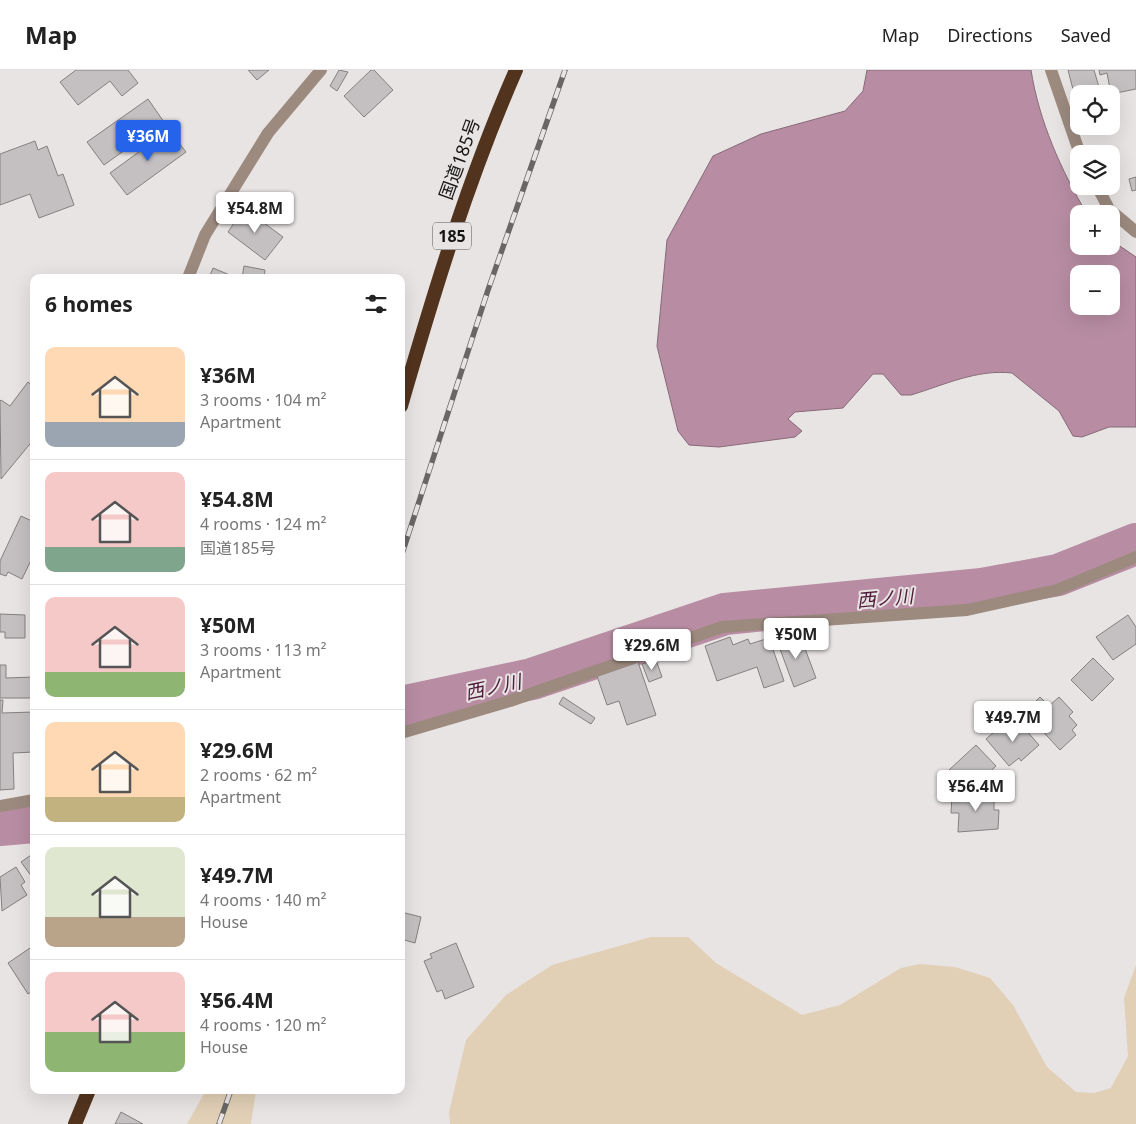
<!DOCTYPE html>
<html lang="en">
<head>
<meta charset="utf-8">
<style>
	:root { --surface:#fff; --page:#f2f2f2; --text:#222; --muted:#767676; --line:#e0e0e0; --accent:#2563eb }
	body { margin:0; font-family:"Noto Sans","Noto Sans JP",sans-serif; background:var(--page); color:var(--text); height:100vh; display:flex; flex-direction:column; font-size:19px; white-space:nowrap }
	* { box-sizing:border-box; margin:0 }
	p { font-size:16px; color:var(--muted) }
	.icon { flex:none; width:28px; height:28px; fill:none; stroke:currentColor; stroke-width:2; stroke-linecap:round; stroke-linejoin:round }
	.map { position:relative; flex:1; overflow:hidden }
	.drawer { position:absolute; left:30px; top:204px; width:375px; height:820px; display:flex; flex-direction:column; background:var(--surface); border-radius:10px; box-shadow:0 5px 20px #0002 }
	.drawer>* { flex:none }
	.buttons { position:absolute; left:1070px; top:15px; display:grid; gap:10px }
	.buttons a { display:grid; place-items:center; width:50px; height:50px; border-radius:10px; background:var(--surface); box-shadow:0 5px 20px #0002; font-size:25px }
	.price { position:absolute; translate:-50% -42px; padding:0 11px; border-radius:5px; background:#fff; color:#222; font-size:16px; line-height:32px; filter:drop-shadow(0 1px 2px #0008) }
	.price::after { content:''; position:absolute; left:50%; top:30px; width:15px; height:11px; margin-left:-8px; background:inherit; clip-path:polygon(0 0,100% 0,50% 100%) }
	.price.current { background:var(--accent); color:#fff }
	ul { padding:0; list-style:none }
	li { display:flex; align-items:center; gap:15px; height:125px; padding:0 15px }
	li+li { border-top:1px solid var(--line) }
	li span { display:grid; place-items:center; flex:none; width:140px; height:100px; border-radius:10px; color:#555 }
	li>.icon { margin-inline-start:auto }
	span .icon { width:60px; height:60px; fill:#fffc; stroke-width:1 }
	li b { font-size:21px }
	h2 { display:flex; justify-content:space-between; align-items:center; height:60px; padding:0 15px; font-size:21px }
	header { display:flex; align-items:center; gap:30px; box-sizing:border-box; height:70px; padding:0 25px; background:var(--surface); border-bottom:1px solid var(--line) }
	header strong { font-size:24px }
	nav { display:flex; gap:28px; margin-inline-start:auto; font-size:18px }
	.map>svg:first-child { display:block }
	.green { fill:#e1cfb6 }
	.water { fill:#b88da3; stroke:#876978; fill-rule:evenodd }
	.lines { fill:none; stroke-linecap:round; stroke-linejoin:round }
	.river { stroke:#b88da3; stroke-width:42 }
	.building { fill:#c4c0c1; stroke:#848080 }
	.minor { stroke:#9c8a7f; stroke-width:12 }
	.trunk { stroke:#52341e; stroke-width:14 }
	.rail-casing { stroke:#696766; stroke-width:5.5 }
	.rail { stroke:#e8e4e3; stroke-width:4; stroke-dasharray:11; stroke-linecap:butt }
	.labels { text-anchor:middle; stroke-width:4; stroke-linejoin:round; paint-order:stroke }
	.shield { fill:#e8e4e3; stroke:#555353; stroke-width:1 }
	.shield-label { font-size:16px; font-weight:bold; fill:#161515 }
	.street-label { font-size:18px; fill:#161515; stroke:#e8e4e3 }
	.water-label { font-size:19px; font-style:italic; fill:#501b3b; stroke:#e8e4e3 }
</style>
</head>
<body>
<header>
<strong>Map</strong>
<nav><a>Map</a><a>Directions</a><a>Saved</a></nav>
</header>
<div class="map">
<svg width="1136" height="1054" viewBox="0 0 1136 1054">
	<rect width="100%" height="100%" fill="#e8e4e3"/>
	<!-- green -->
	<g class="green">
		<polygon points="651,867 688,867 716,893 802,945 840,935 901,898 920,894 955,897 990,908 1013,935 1047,997 1076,1022 1094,1023 1111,1018 1128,986 1124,928 1136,895 1136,1054 450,1054 449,1042 466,970 506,925 552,895"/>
		<polygon points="206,1020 256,1020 251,1054 187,1054"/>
	</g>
	<!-- water -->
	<path class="water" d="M867,0H1031C1039,51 1061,100 1087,144H1079V176H1111V170L1136,187V357H1109L1082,367L1073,366L1059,341L1012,303C977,299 944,315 911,325H901L883,304H873L843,338L795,342L788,349L802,361L795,367L719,377L689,375L678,361L657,276L667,170L713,86L761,64L845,41L863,21ZM1079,204H1111V236H1079Z"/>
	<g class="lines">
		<!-- river -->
		<g class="river">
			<polyline points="401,637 532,609 725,544 982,519 1058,505 1136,474"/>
			<polyline points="0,755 34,752"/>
		</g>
	</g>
	<!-- building -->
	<g class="building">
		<polygon points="76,0 128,0 138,13 122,26 110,11 78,35 60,12"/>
		<polygon points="248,0 269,0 257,10"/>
		<polygon points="339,0 348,2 337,21 330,16"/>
		<polygon points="371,0 374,0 393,20 364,47 344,26"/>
		<polygon points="1068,0 1094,0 1101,24 1079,24 1077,35"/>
		<polygon points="1099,0 1136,0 1136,19 1111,24 1107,3 1100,5"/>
		<polygon points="148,29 164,52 104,95 87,72"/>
		<polygon points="169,60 186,82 127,125 110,103"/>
		<polygon points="35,71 38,80 47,76 58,106 63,104 74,135 39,148 30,124 0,135 0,84"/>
		<polygon points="1136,107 1136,120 1132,121 1129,109"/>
		<polygon points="244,138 283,167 265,190 228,162"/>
		<polygon points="244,196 265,200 264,208 242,208"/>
		<polygon points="213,198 237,208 209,208"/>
		<polygon points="28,312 34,317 34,369 1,409 0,331 1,330 10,336"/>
		<polygon points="21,446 34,452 34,484 22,509 8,502 6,506 0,504 0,491"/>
		<polygon points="0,544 25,545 25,568 5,568 5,562 0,562"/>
		<polygon points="1128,545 1136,557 1136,574 1113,590 1096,567"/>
		<polygon points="790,562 793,571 801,568 816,608 794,617 776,568"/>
		<polygon points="730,567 733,575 748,569 750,574 769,568 784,611 764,618 757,597 717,611 705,576"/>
		<polygon points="1093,588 1114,609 1092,631 1071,610"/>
		<polygon points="656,590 662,607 649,612 642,594"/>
		<polygon points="638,592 656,645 627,655 619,631 607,635 597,606"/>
		<polygon points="0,595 6,595 6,608 34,607 34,628 0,628"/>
		<polygon points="563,627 595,648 591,654 559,634"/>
		<polygon points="1040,627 1049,636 1059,627 1073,642 1069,646 1077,655 1072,660 1076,665 1060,680 1025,642"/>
		<polygon points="0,630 3,630 2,643 34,642 34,682 13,683 14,719 0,720"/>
		<polygon points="1018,651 1039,675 1021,691 1019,688 1009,696 986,669 1002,655 1007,661"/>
		<polygon points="976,675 996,696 969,722 949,700"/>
		<polygon points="994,724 994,740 999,740 998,759 958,762 959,743 951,743 952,726"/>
		<polygon points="34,783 34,806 32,807 21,792"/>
		<polygon points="16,797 25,812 21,815 27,825 2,841 0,807"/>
		<polygon points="401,842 421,847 415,873 401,869"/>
		<polygon points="456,873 474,917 445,929 442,920 437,922 424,891 432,888 430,884"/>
		<polygon points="30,878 34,885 34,920 28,924 8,893"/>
		<polygon points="121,1042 143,1054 115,1054"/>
	</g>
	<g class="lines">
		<!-- minor -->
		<g class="minor">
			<polyline points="1051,0 1080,84"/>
			<polyline points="1097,116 1109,139 1136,162"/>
			<polyline points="188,208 205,165 268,63 321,0"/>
			<polyline points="401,663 510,631 722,557 967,540 1057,520 1136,487"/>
			<polyline points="0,736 34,730"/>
		</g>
		<!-- trunk -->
		<g class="trunk">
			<path d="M401,336C434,222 468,109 516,0"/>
			<polyline points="75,1054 89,1020"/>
		</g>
		<defs>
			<g id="rail">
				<polyline points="401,487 488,220 565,0"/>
				<polyline points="219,1054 231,1020"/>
			</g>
		</defs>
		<!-- rail casing -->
		<use href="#rail" class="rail-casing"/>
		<!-- rail -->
		<use href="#rail" class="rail"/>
	</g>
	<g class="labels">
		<!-- shield labels -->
		<rect class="shield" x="433" y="152.5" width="38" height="27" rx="4"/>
		<g class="shield-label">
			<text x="452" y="172">185</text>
		</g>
		<!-- street labels -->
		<g class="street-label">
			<text transform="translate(460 89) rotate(-70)" y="6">国道185号</text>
		</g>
		<!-- water labels -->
		<g class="water-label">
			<text transform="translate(885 528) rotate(-5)" y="7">西ノ川</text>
			<text transform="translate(493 617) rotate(-12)" y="7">西ノ川</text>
		</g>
	</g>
</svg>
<div class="buttons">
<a><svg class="icon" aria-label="locate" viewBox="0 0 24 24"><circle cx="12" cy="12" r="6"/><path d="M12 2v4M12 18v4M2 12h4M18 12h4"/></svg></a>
<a><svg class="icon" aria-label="layers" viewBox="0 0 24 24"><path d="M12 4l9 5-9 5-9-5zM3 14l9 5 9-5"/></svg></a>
<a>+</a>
<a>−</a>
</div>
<b class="price current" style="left:148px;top:92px">¥36M</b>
<b class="price" style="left:255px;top:164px">¥54.8M</b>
<b class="price" style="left:796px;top:590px">¥50M</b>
<b class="price" style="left:652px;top:601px">¥29.6M</b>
<b class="price" style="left:1013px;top:673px">¥49.7M</b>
<b class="price" style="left:976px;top:742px">¥56.4M</b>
<section class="drawer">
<h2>6 homes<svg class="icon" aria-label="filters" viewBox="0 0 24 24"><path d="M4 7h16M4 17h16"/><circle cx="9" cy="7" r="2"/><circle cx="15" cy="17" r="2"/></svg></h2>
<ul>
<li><span style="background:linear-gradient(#ffd9b3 75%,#9aa5b1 0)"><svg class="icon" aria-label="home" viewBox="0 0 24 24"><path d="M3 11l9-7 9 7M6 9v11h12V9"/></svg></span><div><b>¥36M</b><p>3 rooms · 104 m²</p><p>Apartment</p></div></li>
<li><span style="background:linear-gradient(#f6c9c9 75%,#7fa58c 0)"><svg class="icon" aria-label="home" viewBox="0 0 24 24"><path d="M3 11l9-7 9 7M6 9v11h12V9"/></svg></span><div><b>¥54.8M</b><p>4 rooms · 124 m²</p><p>国道185号</p></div></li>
<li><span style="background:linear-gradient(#f6c9c9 75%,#8fb573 0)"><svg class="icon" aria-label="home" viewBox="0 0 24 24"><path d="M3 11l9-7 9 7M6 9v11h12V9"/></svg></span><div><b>¥50M</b><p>3 rooms · 113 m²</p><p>Apartment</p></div></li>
<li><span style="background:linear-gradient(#ffd9b3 75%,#c2b280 0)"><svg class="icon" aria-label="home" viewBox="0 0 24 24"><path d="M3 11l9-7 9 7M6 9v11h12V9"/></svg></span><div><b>¥29.6M</b><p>2 rooms · 62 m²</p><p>Apartment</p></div></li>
<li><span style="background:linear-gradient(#dfe7d0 70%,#b9a48a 0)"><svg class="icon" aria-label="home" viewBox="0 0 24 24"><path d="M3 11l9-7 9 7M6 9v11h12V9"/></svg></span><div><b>¥49.7M</b><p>4 rooms · 140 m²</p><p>House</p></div></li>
<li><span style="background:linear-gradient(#f6c9c9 60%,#8fb573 0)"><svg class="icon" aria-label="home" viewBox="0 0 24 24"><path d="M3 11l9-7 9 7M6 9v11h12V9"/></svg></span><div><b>¥56.4M</b><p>4 rooms · 120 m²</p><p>House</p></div></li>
</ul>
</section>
</div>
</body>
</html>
